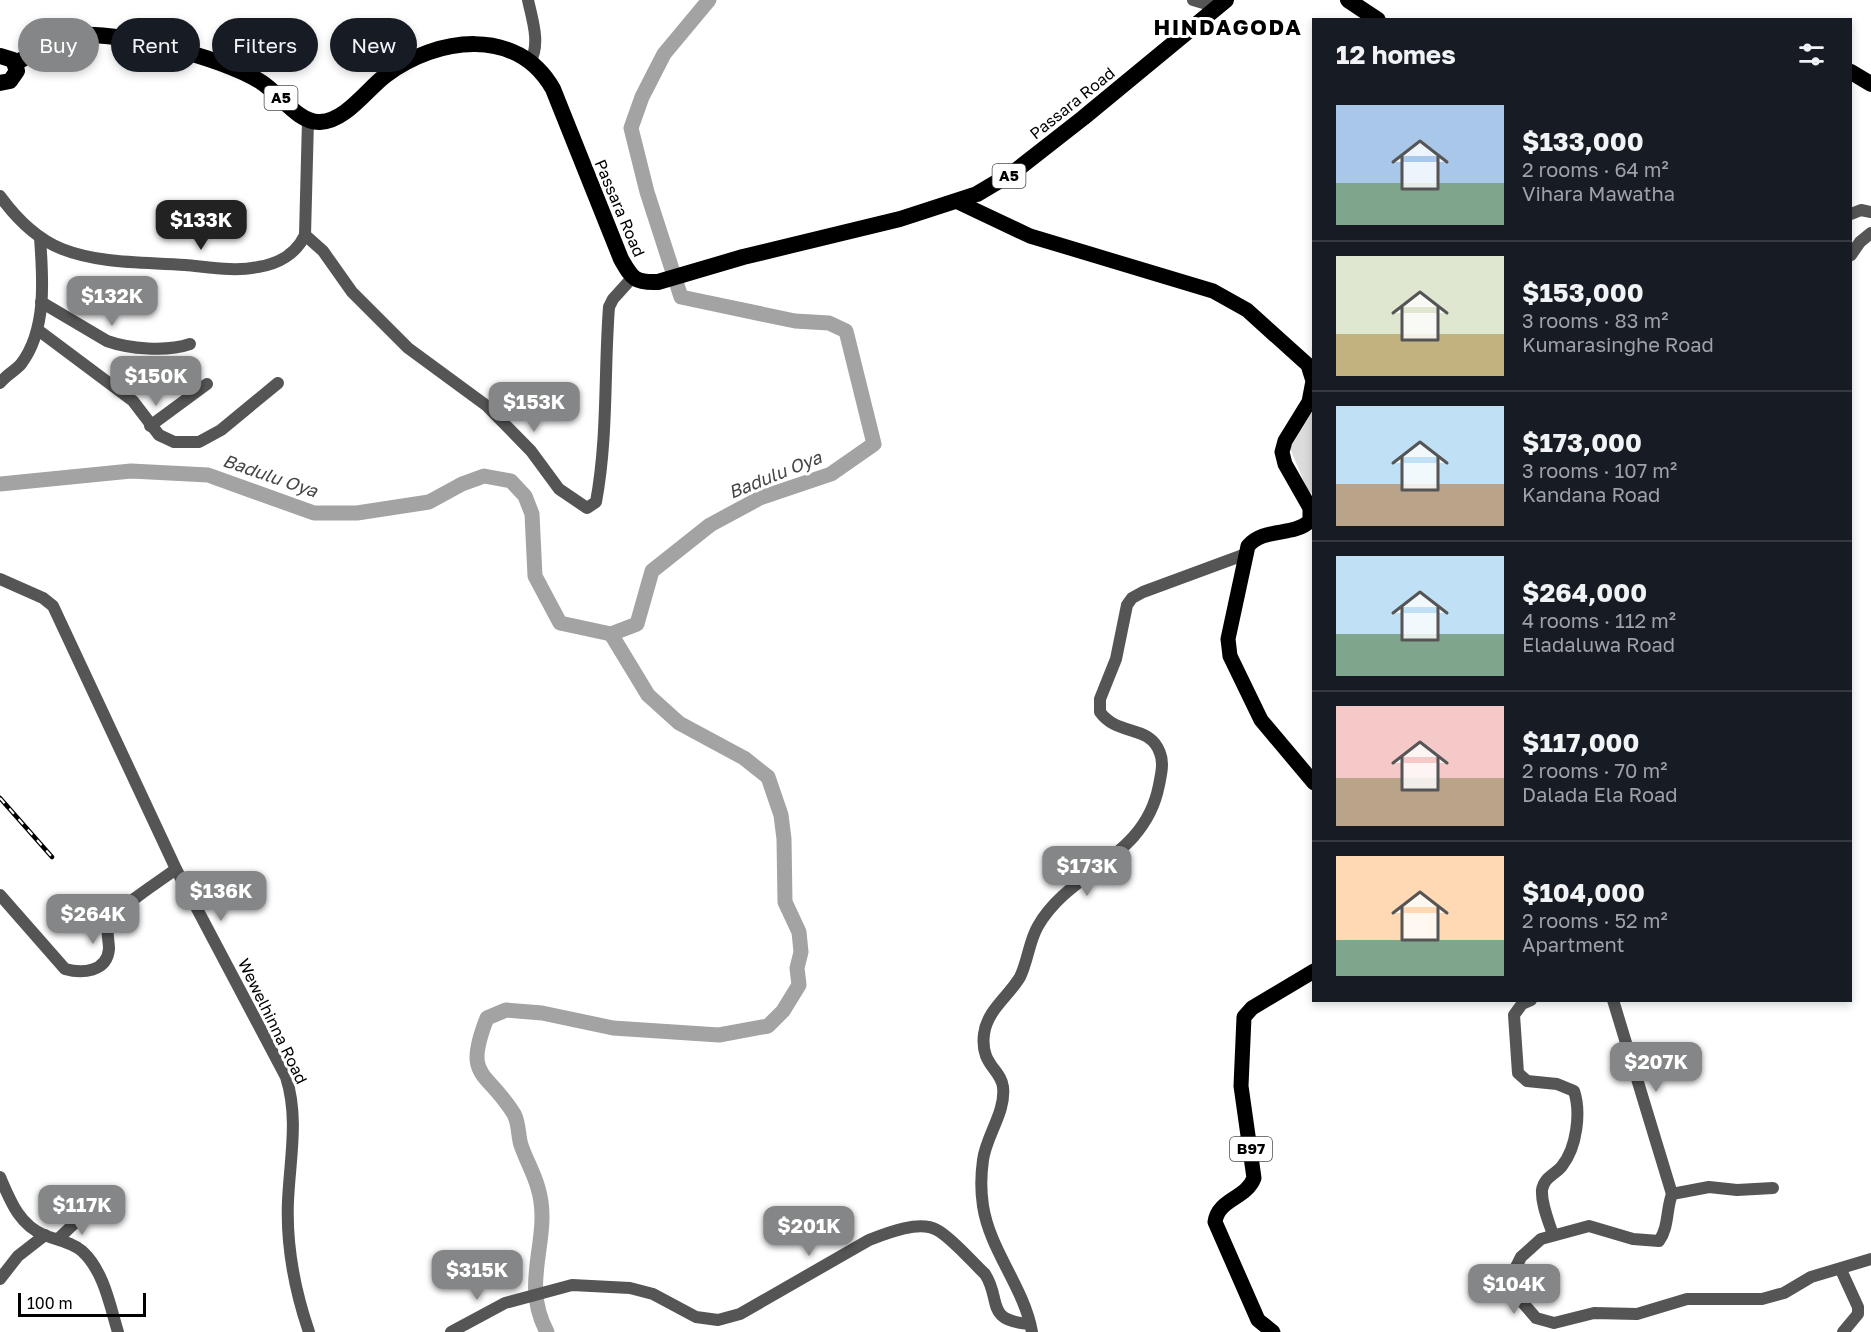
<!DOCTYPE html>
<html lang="en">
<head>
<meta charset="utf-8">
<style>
	:root { --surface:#171b24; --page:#242831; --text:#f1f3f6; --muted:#9ea1a6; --line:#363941; --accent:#858687 }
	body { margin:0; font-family:"Golos Text",sans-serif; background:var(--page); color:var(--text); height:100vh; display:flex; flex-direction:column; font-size:22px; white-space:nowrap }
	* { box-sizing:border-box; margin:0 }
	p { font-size:20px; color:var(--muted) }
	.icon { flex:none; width:33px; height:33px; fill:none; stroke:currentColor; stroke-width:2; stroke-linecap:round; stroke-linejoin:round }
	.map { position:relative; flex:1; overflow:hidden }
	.side { position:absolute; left:1312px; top:18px; width:540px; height:984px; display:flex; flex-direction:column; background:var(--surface); border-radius:0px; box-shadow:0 3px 9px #0003 }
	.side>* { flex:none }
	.top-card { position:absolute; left:18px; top:18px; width:570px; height:54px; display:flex; gap:12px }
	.scale { position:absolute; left:18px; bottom:15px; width:128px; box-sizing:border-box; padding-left:6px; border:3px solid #000; border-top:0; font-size:16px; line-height:21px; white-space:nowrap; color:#000; -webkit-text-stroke:4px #fff; paint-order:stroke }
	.price { position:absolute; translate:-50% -51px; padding:0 14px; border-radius:12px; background:var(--accent); color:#fff; font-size:20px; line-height:39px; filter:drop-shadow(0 2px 3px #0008) }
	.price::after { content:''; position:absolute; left:50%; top:36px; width:18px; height:14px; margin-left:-9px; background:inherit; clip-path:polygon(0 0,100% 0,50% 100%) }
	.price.selected { background:#222; color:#fff }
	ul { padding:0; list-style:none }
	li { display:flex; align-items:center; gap:18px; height:150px; padding:0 24px }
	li+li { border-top:2px solid var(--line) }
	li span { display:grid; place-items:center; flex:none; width:168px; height:120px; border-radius:0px; color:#555 }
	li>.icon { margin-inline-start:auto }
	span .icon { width:72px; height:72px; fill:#fffc; stroke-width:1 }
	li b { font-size:26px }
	h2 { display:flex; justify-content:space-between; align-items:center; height:72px; padding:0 24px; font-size:26px }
	.pill { padding:0 21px; border-radius:27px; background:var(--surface); box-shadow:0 3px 9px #0003; font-size:21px; line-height:54px }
	.pill.selected { background:var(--accent); color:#fff }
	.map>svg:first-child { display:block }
	.green { fill:#dcdcdc }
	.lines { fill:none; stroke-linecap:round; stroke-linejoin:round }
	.river { stroke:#a3a3a3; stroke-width:15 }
	.minor { stroke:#555; stroke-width:12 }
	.major { stroke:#000; stroke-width:15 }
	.highway { stroke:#000; stroke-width:16 }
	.rail-casing { stroke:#000; stroke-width:4.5 }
	.rail { stroke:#fff; stroke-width:2; stroke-dasharray:7; stroke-linecap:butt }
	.labels { text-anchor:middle; stroke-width:6; stroke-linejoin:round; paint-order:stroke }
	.shield { fill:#fff; stroke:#4c4c4c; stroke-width:1.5 }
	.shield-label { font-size:15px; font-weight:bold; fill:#000 }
	.street-label { font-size:16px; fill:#000; stroke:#fff }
	.water-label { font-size:18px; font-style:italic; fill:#444; stroke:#fff }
	.district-label { font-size:22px; font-weight:bold; letter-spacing:1.5px; fill:#000; stroke:#fff }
</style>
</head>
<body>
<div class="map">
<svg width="1871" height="1332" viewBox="0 0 1871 1332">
	<rect width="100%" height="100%" fill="#fff"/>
	<!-- green -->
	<polygon class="green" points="1314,409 1314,495 1307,489 1290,448"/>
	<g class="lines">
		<!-- river -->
		<g class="river">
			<polyline points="0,484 131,471 208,475 314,513 357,513 429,502 462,484 484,476 511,481 525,496 532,514 535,576 560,623 611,634 637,624 652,571 710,525 760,498 831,474 874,444 846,331 829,323 795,321 681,297 647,192 631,128 642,97 664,54 709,0"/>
			<path d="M547,1332C519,1280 553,1238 538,1188C534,1173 526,1160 521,1145C518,1136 519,1123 514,1114C486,1069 463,1079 487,1018L506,1010L542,1013L613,1028L719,1035L768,1026L783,1011L799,985L797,968L801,952L799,932L785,902L784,839L781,815L768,777L744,758L679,723L648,695L611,634"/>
		</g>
		<!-- minor -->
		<g class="minor">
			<path d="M528,0C532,19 541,44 530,62"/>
			<polyline points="1193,0 1217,7"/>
			<path d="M0,196C16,218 37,239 62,249C100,264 145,262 185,265C208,267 235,272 258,267C278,264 296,254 305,235L308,120"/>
			<polyline points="1851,214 1861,210 1871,212"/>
			<path d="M305,235L323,251L352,292L408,348L487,406L531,451L559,489L587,508L596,502C608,437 604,372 609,307L613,299L632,278"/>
			<polyline points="1851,255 1860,242 1871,233"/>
			<path d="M41,302L107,341C129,349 167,352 190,344"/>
			<polyline points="38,330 133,401 159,435 174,442 199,442 221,430 278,383"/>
			<path d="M0,383C6,375 15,371 21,364C47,330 43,278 40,238"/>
			<polyline points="150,426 207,384"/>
			<path d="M0,579L43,598L53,606L176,869L286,1077C299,1118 290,1158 288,1201C286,1247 294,1288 309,1332"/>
			<path d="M0,895L65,969C82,974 107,972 109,949C109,938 104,928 113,918C130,899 156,884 176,869"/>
			<path d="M1531,1000L1522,1004L1514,1015L1518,1073L1527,1081L1557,1084L1574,1091C1581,1112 1577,1147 1562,1166C1555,1175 1544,1177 1542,1190C1541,1204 1549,1222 1553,1235"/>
			<polyline points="1613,1000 1672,1194"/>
			<path d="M0,1177C10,1200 19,1225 44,1235C57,1240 72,1242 82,1251C104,1271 110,1306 118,1332"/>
			<path d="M1773,1188L1737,1190L1709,1187L1672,1194C1666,1210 1669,1227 1659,1241L1633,1239L1589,1226L1541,1239L1521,1257L1514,1271L1523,1303L1536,1318L1554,1323L1594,1313L1637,1314L1687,1299H1762L1784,1293L1811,1277L1871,1259"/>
			<polyline points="58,1239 78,1220 94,1215"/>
			<polyline points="1841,1270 1858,1307 1858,1314 1843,1332"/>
			<polyline points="0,1279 18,1256 45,1235"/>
			<path d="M451,1332L505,1303L572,1285L630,1288L653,1294L696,1317L718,1320L740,1314L869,1240C887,1233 919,1220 937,1230C952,1238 972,1262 985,1274C1002,1300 984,1321 1030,1324"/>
			<path d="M1032,1332C1024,1287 990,1251 983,1206C981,1193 981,1174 983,1160C986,1136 1006,1112 1003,1087C1001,1069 980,1065 984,1034C987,1010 1009,996 1020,977C1028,961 1029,941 1038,926C1070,870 1145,859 1159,785C1161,775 1164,763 1160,753C1150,724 1118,737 1100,712V699L1116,659L1127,605L1132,598L1143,592L1246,554"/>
		</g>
		<!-- major -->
		<g class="major">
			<path d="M958,202L1030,236L1213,291L1247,310L1308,365L1313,381L1309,402L1285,441L1282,452L1285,464L1310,508V521C1293,537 1264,527 1248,546L1228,639L1230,656L1261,720L1314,783"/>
			<path d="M1273,1332L1258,1320L1215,1222C1218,1199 1246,1199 1254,1178L1241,1086L1244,1017L1252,1008L1314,971"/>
		</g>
		<!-- highway -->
		<g class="highway">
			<polyline points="1348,0 1378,20"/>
			<polyline points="0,56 13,60 17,71 10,81 0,83"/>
			<path d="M16,63C31,55 46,41 64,37C109,27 222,57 261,82C279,93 298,123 320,122C346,121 367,89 386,75C437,37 517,26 553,89L621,259C632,278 634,283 658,282L743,257L900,219L977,194L1014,172L1083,118L1226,0"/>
			<polyline points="1851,72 1871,84"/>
		</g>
		<defs>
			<polyline id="rail" points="0,798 52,857"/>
		</defs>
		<!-- rail casing -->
		<use href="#rail" class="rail-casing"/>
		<!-- rail -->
		<use href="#rail" class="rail"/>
	</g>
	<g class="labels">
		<!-- shield labels -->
		<g class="shield">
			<rect x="264.5" y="86" width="33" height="24" rx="4.5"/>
			<rect x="992.5" y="164" width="33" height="24" rx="4.5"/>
			<rect x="1230" y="1137" width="42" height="24" rx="4.5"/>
		</g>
		<g class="shield-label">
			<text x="281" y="103">A5</text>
			<text x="1009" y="181">A5</text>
			<text x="1251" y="1154">B97</text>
		</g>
		<!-- street labels -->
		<g class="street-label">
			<text transform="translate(1072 103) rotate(-39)" y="6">Passara Road</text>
			<text transform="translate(620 208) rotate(67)" y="6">Passara Road</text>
			<text transform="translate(273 1021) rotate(64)" y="6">Wewelhinna Road</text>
		</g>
		<!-- water labels -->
		<g class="water-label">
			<text transform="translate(775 475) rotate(-22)" y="6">Badulu Oya</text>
			<text transform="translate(270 476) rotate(19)" y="6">Badulu Oya</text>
		</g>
		<!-- district labels -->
		<g class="district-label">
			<text x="1228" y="35">HINDAGODA</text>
		</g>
	</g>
</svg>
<div class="scale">100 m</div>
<b class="price selected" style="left:201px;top:251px">$133K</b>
<b class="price" style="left:112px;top:327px">$132K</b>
<b class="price" style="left:156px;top:407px">$150K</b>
<b class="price" style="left:534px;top:433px">$153K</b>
<b class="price" style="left:1087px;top:897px">$173K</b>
<b class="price" style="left:221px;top:922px">$136K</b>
<b class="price" style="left:93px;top:945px">$264K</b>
<b class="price" style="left:1656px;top:1093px">$207K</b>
<b class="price" style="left:82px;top:1236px">$117K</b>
<b class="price" style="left:809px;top:1257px">$201K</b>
<b class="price" style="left:477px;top:1301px">$315K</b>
<b class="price" style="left:1514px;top:1315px">$104K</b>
<div class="top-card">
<a class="pill selected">Buy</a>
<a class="pill">Rent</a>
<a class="pill">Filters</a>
<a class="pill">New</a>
</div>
<section class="side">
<h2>12 homes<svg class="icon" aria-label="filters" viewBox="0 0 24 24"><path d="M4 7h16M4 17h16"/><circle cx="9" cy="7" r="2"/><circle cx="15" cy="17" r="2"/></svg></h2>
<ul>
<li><span style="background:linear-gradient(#a9c7e8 65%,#7fa58c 0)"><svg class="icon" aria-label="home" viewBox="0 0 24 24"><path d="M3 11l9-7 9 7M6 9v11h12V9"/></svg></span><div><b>$133,000</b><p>2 rooms · 64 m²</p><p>Vihara Mawatha</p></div></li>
<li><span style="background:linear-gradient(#dfe7d0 65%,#c2b280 0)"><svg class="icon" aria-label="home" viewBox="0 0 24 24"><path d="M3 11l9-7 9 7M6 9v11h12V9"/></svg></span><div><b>$153,000</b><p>3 rooms · 83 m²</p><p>Kumarasinghe Road</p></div></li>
<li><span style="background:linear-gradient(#bfe0f5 65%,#b9a48a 0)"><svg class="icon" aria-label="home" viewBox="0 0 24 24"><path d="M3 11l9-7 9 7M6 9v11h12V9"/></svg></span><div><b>$173,000</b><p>3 rooms · 107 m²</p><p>Kandana Road</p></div></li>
<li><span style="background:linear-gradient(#bfe0f5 65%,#7fa58c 0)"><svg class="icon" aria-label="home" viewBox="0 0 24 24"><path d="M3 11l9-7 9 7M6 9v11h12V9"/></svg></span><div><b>$264,000</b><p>4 rooms · 112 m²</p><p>Eladaluwa Road</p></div></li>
<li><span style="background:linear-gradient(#f6c9c9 60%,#b9a48a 0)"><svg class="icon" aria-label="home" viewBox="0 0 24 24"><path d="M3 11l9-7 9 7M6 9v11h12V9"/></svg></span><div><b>$117,000</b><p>2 rooms · 70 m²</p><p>Dalada Ela Road</p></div></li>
<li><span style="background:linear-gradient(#ffd9b3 70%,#7fa58c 0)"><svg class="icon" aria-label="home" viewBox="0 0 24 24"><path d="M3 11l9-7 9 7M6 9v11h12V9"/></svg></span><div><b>$104,000</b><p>2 rooms · 52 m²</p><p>Apartment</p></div></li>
</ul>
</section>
</div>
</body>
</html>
